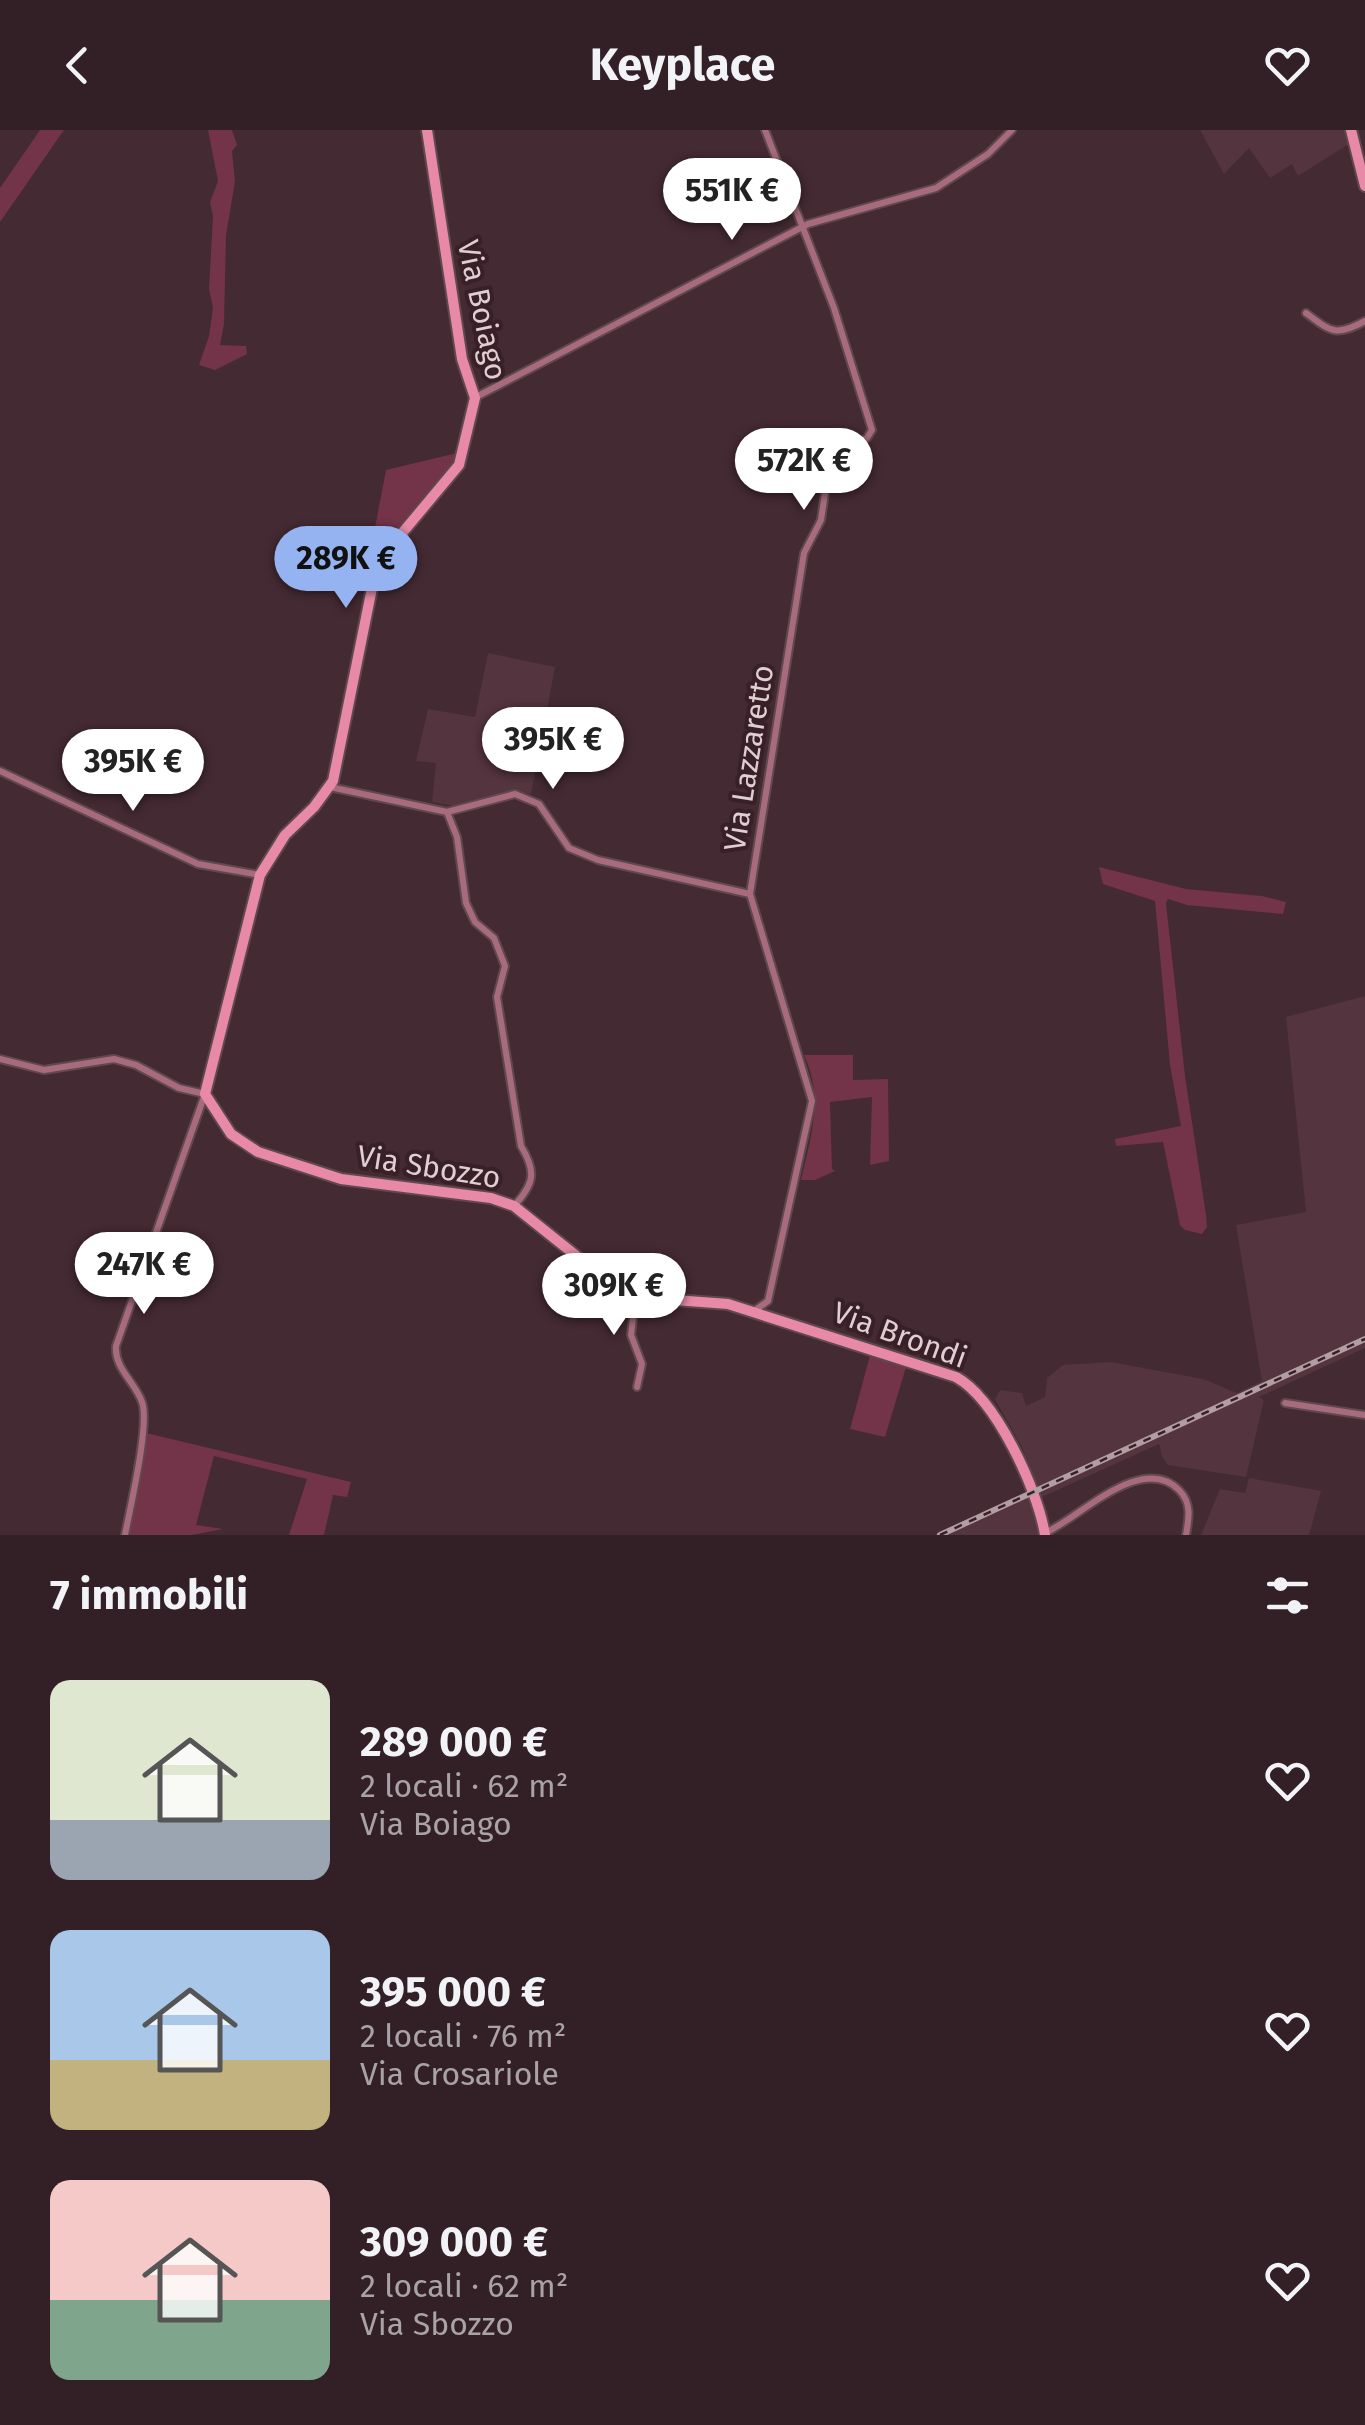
<!DOCTYPE html>
<html lang="it">
<head>
<meta charset="utf-8">
<style>
	:root { --surface:#332026; --page:#3e2d32; --text:#f1f3f6; --muted:#a9a3a7; --accent:#95b2f1 }
	body { margin:0; font-family:"Fira Sans",sans-serif; background:var(--page); color:var(--text); height:100vh; display:flex; flex-direction:column; font-size:38px; white-space:nowrap }
	* { box-sizing:border-box; margin:0 }
	p { font-size:32px; color:var(--muted) }
	.icon { flex:none; width:55px; height:55px; fill:none; stroke:currentColor; stroke-width:2; stroke-linecap:round; stroke-linejoin:round }
	.map { position:relative; height:1405px; overflow:hidden }
	.details { display:flex; flex-direction:column; background:var(--surface); flex:1 }
	.details>* { flex:none }
	.price { position:absolute; translate:-50% -85px; padding:0 22px; border-radius:35px; background:#fff; color:#222; font-size:32px; line-height:65px; filter:drop-shadow(0 2px 5px #0008) }
	.price::after { content:''; position:absolute; left:50%; top:60px; width:30px; height:22px; margin-left:-15px; background:inherit; clip-path:polygon(0 0,100% 0,50% 100%) }
	.price.current { background:var(--accent); color:#111 }
	ul { padding:0; list-style:none }
	li { display:flex; align-items:center; gap:30px; height:250px; padding:0 50px }
	li span { display:grid; place-items:center; flex:none; width:280px; height:200px; border-radius:20px; color:#555 }
	li>.icon { margin-inline-start:auto }
	span .icon { width:120px; height:120px; fill:#fffc; stroke-width:1 }
	li b { font-size:42px }
	h2 { display:flex; justify-content:space-between; align-items:center; height:120px; padding:0 50px; font-size:42px }
	header { display:flex; justify-content:space-between; align-items:center; height:130px; padding:0 50px; background:var(--surface); font-size:45px; font-weight:700 }
	.map>svg:first-child { display:block }
	.built { fill:#54343e }
	.green { fill:#733349 }
	.lines { fill:none; stroke-linecap:round; stroke-linejoin:round }
	.street-casing { stroke:#60484f; stroke-width:10 }
	.secondary-casing { stroke:#60484f; stroke-width:14 }
	.street { stroke:#a76b7d; stroke-width:6 }
	.secondary { stroke:#e88aa7; stroke-width:10 }
	.rail-casing { stroke:#b19da2; stroke-width:6 }
	.rail { stroke:#392028; stroke-width:2.5; stroke-dasharray:8; stroke-linecap:butt }
	.labels { text-anchor:middle; stroke-width:8; stroke-linejoin:round; paint-order:stroke }
	.street-label { font-size:30px; fill:#dfced2; stroke:#392028 }
</style>
</head>
<body>
<header><svg class="icon" aria-label="back" viewBox="0 0 24 24"><path d="M15 5l-7 7 7 7"/></svg>Keyplace<svg class="icon" aria-label="heart" viewBox="0 0 24 24"><path d="M12 20l-8-8c-3-5 5-10 8-4 3-6 11-1 8 4z"/></svg></header>
<div class="map">
<svg width="1365" height="1405" viewBox="0 0 1365 1405">
	<rect width="100%" height="100%" fill="#442a32"/>
	<!-- built -->
	<g class="built">
		<polygon points="1200,0 1347,0 1349,14 1298,46 1292,34 1270,48 1249,18 1224,44"/>
		<polygon points="488,523 555,537 531,664 519,662 465,678 432,672 436,633 416,631 428,579 475,587"/>
		<polygon points="1365,866 1365,1218 1259,1267 1264,1270 1246,1347 1168,1335 1162,1326 1159,1314 1042,1367 1021,1315 995,1269 1000,1260 1022,1263 1026,1276 1045,1267 1047,1248 1063,1235 1111,1232 1203,1249 1237,1263 1262,1251 1236,1095 1306,1082 1286,887"/>
		<polygon points="1249,1348 1321,1361 1309,1405 1201,1405 1220,1359 1245,1363"/>
		<polygon points="1031,1361 1042,1405 935,1405"/>
	</g>
	<!-- green -->
	<g class="green">
		<polygon points="40,0 64,0 0,92 0,58"/>
		<polygon points="208,0 232,0 237,15 232,21 235,51 226,106 224,194 220,215 246,216 247,224 215,240 199,235 209,206 213,178 209,159 213,86 210,72 218,51"/>
		<path d="M461,322C435,362 395,390 376,434H368L386,340Z"/>
		<polygon points="1099,737 1186,759 1262,766 1286,772 1283,784 1187,775 1168,769 1166,773 1185,946 1206,1085 1207,1097 1202,1104 1185,1100 1180,1095 1163,1012 1116,1016 1115,1009 1181,996 1170,935 1155,771 1103,754"/>
		<path d="M804,925H853V950L888,949L889,1031L870,1035L872,967L830,972L832,1039L835,1041L815,1050H801C811,1007 824,967 804,925Z"/>
		<polygon points="871,1222 907,1234 885,1307 850,1299"/>
		<polygon points="142,1302 351,1352 347,1367 333,1365 324,1405 289,1405 307,1349 214,1326 196,1395 223,1399 192,1405 126,1405"/>
	</g>
	<g class="lines">
		<defs>
			<g id="street">
				<path d="M1306,183C1331,202 1336,207 1365,191"/>
				<polyline points="476,267 808,94 936,58 988,24 1012,0"/>
				<polyline points="0,641 198,734 260,745"/>
				<polyline points="330,657 447,682 515,664 539,674 569,718 598,730 750,764"/>
				<path d="M447,682L457,707L466,773L475,792L494,808L505,836L497,867L521,1016C537,1042 534,1054 514,1076"/>
				<path d="M0,929L44,940L114,929L136,935L179,958L205,964L116,1216C114,1238 135,1252 142,1272C150,1294 130,1378 125,1405"/>
				<polyline points="636,1163 631,1205 642,1234 637,1257"/>
				<polyline points="754,1181 768,1171 812,971 750,764 804,423 821,390 828,343 847,318 867,308 872,300 834,178 765,0"/>
				<polyline points="1285,1273 1365,1285"/>
				<path d="M1045,1403C1079,1388 1142,1322 1179,1360C1192,1373 1189,1388 1186,1405"/>
			</g>
			<g id="secondary">
				<path d="M427,0L462,229L475,268L459,335L393,414L373,453L333,651L314,677L285,705L260,745L205,964L231,1004L258,1022L341,1049L491,1068L514,1076L609,1152L648,1168L728,1174L956,1247C996,1269 1038,1360 1045,1405"/>
				<polyline points="1351,0 1365,56"/>
			</g>
		</defs>
		<!-- street casing -->
		<use href="#street" class="street-casing"/>
		<!-- secondary casing -->
		<use href="#secondary" class="secondary-casing"/>
		<!-- street -->
		<use href="#street" class="street"/>
		<!-- secondary -->
		<use href="#secondary" class="secondary"/>
		<defs>
			<polyline id="rail" points="940,1405 1365,1209"/>
		</defs>
		<!-- rail casing -->
		<use href="#rail" class="rail-casing"/>
		<!-- rail -->
		<use href="#rail" class="rail"/>
	</g>
	<g class="labels">
		<!-- street labels -->
		<g class="street-label">
			<text transform="translate(482 180) rotate(78)" y="10">Via Boiago</text>
			<text transform="translate(749 628) rotate(-81)" y="10">Via Lazzaretto</text>
			<text transform="translate(429 1037) rotate(9)" y="10">Via Sbozzo</text>
			<text transform="translate(900 1205) rotate(20)" y="10">Via Brondi</text>
		</g>
	</g>
</svg>
<b class="price" style="left:732px;top:113px">551K €</b>
<b class="price" style="left:804px;top:383px">572K €</b>
<b class="price current" style="left:346px;top:481px">289K €</b>
<b class="price" style="left:553px;top:662px">395K €</b>
<b class="price" style="left:133px;top:684px">395K €</b>
<b class="price" style="left:144px;top:1187px">247K €</b>
<b class="price" style="left:614px;top:1208px">309K €</b>
</div>
<section class="details">
<h2>7 immobili<svg class="icon" aria-label="filters" viewBox="0 0 24 24"><path d="M4 7h16M4 17h16"/><circle cx="9" cy="7" r="2"/><circle cx="15" cy="17" r="2"/></svg></h2>
<ul>
<li><span style="background:linear-gradient(#dfe7d0 70%,#9aa5b1 0)"><svg class="icon" aria-label="home" viewBox="0 0 24 24"><path d="M3 11l9-7 9 7M6 9v11h12V9"/></svg></span><div><b>289 000 €</b><p>2 locali · 62 m²</p><p>Via Boiago</p></div><svg class="icon" aria-label="heart" viewBox="0 0 24 24"><path d="M12 20l-8-8c-3-5 5-10 8-4 3-6 11-1 8 4z"/></svg></li>
<li><span style="background:linear-gradient(#a9c7e8 65%,#c2b280 0)"><svg class="icon" aria-label="home" viewBox="0 0 24 24"><path d="M3 11l9-7 9 7M6 9v11h12V9"/></svg></span><div><b>395 000 €</b><p>2 locali · 76 m²</p><p>Via Crosariole</p></div><svg class="icon" aria-label="heart" viewBox="0 0 24 24"><path d="M12 20l-8-8c-3-5 5-10 8-4 3-6 11-1 8 4z"/></svg></li>
<li><span style="background:linear-gradient(#f6c9c9 60%,#7fa58c 0)"><svg class="icon" aria-label="home" viewBox="0 0 24 24"><path d="M3 11l9-7 9 7M6 9v11h12V9"/></svg></span><div><b>309 000 €</b><p>2 locali · 62 m²</p><p>Via Sbozzo</p></div><svg class="icon" aria-label="heart" viewBox="0 0 24 24"><path d="M12 20l-8-8c-3-5 5-10 8-4 3-6 11-1 8 4z"/></svg></li>
</ul>
</section>
</body>
</html>
